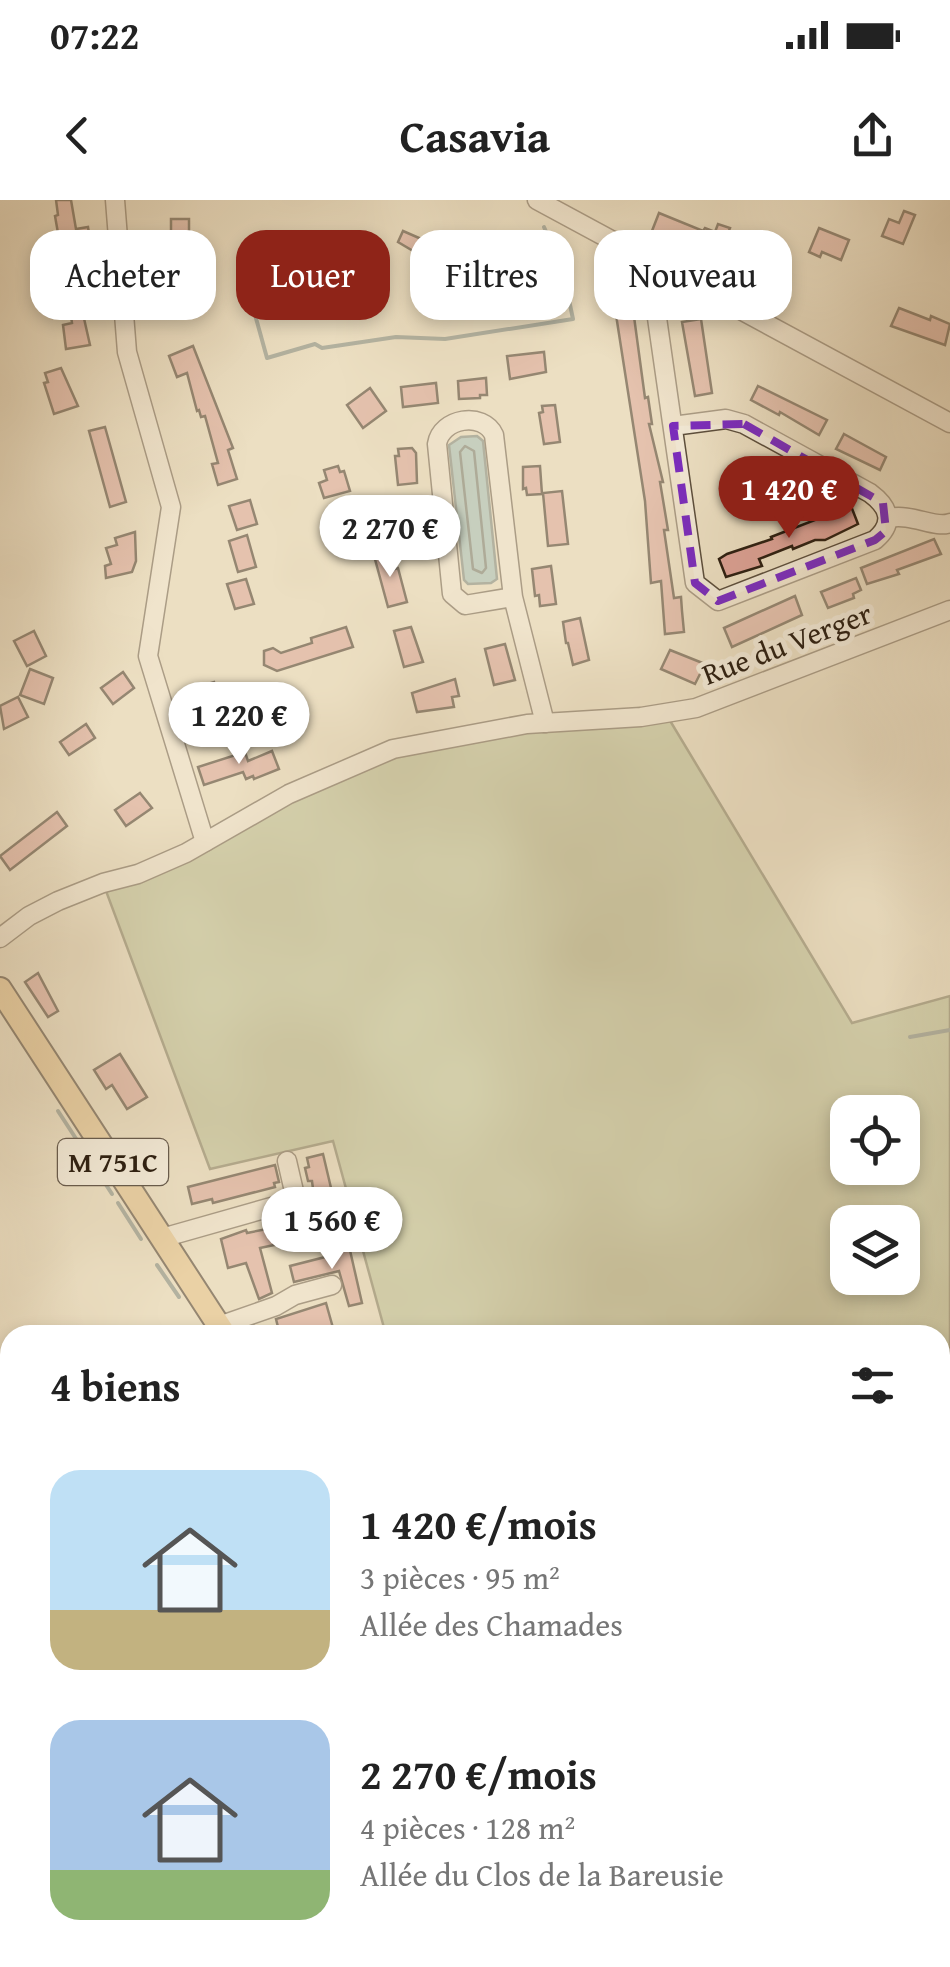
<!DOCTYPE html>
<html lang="fr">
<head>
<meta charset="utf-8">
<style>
	:root { --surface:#fff; --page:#f2f2f2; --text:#222; --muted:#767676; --accent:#8f2418 }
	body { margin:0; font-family:"Gentium Book Plus",serif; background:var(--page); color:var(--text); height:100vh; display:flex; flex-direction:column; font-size:38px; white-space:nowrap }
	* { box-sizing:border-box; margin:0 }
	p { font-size:32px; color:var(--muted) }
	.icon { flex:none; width:55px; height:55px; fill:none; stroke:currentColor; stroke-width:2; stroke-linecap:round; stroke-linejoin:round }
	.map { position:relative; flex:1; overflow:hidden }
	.details { position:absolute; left:0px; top:1125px; width:950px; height:642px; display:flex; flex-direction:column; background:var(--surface); border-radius:30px 30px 0 0; box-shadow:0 5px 15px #0003 }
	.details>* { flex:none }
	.banner { position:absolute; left:30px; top:30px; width:890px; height:90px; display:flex; gap:20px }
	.tools { position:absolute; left:830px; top:895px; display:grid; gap:20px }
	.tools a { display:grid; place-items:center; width:90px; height:90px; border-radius:20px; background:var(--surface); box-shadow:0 5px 15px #0003; font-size:50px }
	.price { position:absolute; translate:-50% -85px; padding:0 22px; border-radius:35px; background:#fff; color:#222; font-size:32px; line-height:65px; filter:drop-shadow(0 2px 5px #0008) }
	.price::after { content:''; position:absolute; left:50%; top:60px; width:30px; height:22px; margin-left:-15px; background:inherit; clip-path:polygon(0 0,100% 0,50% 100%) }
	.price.selected { background:var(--accent); color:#fff }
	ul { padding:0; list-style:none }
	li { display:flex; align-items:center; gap:30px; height:250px; padding:0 50px }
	li span { display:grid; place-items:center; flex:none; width:280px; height:200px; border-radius:30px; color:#555 }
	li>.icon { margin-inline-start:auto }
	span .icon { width:120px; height:120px; fill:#fffc; stroke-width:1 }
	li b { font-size:42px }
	h2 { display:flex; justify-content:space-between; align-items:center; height:120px; padding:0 50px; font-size:42px }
	.tag { padding:0 35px; border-radius:30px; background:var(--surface); box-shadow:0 5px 15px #0003; font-size:35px; line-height:90px }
	.tag.selected { background:var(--accent); color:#fff }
	.status { display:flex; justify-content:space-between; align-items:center; height:70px; padding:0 50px; background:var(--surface); direction:ltr }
	.status svg { height:28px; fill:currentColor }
	header { display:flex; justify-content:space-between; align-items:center; height:130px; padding:0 50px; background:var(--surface); font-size:45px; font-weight:600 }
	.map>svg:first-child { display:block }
	.green { fill:#b9c192; stroke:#727051; stroke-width:2.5; fill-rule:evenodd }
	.water { fill:#9abcb9; stroke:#6e7d75; stroke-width:2.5 }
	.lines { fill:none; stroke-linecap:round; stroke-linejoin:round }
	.shore { stroke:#636d64; stroke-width:2.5 }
	.stream { stroke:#6e7d75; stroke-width:4 }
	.building { fill:#dca195; stroke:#2c1e10; stroke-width:2.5 }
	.minor-casing { stroke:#5c4e3c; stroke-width:21 }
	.major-casing { stroke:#2c1e10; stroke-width:26 }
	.minor { stroke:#f3ead7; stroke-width:18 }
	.major { stroke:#e6c081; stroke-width:22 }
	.marked { fill:none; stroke:#7b2cbf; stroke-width:8; stroke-dasharray:20 12; stroke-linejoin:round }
	.labels { text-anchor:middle; stroke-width:10; stroke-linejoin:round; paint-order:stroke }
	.shield { fill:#f3ead7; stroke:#685b4c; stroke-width:2.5 }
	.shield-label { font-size:28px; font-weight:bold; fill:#2c1e10 }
	.street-label { font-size:30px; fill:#2c1e10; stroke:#f3ead7 }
</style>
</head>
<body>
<div class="status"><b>07:22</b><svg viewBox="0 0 49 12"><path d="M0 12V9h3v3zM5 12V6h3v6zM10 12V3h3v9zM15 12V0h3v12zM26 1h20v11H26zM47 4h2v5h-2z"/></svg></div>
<header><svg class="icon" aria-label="back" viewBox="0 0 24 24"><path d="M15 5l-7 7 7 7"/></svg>Casavia<svg class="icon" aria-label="share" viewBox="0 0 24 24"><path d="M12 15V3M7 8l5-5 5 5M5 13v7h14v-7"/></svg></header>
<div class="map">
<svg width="950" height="1767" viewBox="0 0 950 1767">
	<rect width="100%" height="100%" fill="#ecdfc2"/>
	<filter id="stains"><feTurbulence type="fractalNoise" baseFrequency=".002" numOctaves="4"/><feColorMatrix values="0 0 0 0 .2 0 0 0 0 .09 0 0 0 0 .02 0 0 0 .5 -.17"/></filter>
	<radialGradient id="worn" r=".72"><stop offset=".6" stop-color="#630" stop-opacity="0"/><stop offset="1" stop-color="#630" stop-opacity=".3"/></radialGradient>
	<!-- green -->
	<path class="green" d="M666,514L852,823L950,796V1767H681L675,1758H940V1135H386L333,941L210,969L103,683L393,549ZM848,912H902V968H848ZM848,1022H902V1078H848Z"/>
	<!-- water -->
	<polygon class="water" points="477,236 483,241 497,379 491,383 468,384 464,380 449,245 461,237"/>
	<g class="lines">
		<!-- shore -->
		<polygon class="shore" points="465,246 474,251 486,368 482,373 473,369 460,252"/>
		<!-- stream -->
		<g class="stream">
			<polyline points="246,82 267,158 315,144 322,148 396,137 445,139 573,119 563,72 544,27"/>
			<polyline points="910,837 950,830"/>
			<polyline points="58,911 112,994"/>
			<polyline points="118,1003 141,1039"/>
			<polyline points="157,1065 179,1097"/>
			<polyline points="606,1758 613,1767"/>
			<polyline points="653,1758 659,1767"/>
			<polyline points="839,1758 841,1767"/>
		</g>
	</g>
	<!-- building -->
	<g class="building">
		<polygon points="56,0 71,0 76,29 88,27 90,40 80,42 85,82 67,84 55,16 58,15"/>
		<polygon points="904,11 915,15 903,44 882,36 889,19 899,23"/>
		<polygon points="659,13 703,31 705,28 715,32 718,24 730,28 725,41 717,38 707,66 701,52 694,49 696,45 669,34 666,42 650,36"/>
		<rect x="171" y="19" width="18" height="35"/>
		<polygon points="819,28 849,40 841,60 822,52 820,57 809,52"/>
		<polygon points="403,31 442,48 435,64 398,42"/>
		<polygon points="740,45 781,58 773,78 733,61"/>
		<polygon points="144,67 162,70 164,100 146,101"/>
		<polygon points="630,87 645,198 648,197 652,224 649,224 663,282 660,282 668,330 664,330 674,398 681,397 682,411 684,432 665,434 661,381 651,383 645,301 612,89"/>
		<polygon points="899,108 930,120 931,116 950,124 945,145 891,126"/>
		<polygon points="83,114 90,145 66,149 63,125 72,123 71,116"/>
		<polygon points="701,119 712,193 695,196 682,122"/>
		<polygon points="193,146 233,248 228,250 237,279 218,285 212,264 218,263 205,216 201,217 199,210 197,211 187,173 177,177 169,156"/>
		<polygon points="544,152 546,172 510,179 507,156"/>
		<polygon points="61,168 78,206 54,214 44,183 48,182 45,173"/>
		<polygon points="486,178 487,195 480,195 480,198 459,199 458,181"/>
		<polygon points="436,183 438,203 403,207 401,187"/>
		<polygon points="758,186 827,220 819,235 780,212 779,215 751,200"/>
		<polygon points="370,188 386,211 363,228 347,205"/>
		<polygon points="555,205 560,242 544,244 539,213 543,212 542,206"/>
		<polygon points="105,227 126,302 110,307 89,231"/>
		<polygon points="844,234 886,257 880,270 836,249"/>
		<polygon points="412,248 416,253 417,283 398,285 395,256 399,256 398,249"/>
		<polygon points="338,266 340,272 344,271 350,291 324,298 319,283 327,280 324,270"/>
		<polygon points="540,266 542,294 527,295 526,288 523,289 523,267"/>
		<polygon points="562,291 568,344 548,346 543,293"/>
		<polygon points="250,300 257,324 237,330 229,306"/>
		<polygon points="418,305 423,341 399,343 397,306"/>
		<polygon points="851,306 858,324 825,340 815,340 793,349 792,346 759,359 762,366 726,377 719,359 727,354 772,339 771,337"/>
		<polygon points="135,332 136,361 132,372 106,378 105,366 111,364 106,348 117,345 115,338"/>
		<polygon points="247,335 256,367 238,372 229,341"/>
		<polygon points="934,339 941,354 897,370 899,374 867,384 861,368"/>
		<polygon points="385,349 389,371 398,368 407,402 388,407 373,352"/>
		<polygon points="551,366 556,404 540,406 539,395 535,396 532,369"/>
		<polygon points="856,378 861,390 853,394 854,398 828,408 821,392"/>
		<polygon points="246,379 254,404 235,409 227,384"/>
		<polygon points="795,396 802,415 732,447 724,428"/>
		<polygon points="580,418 589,460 573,465 568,443 566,443 563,422"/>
		<polygon points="346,427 353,447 277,471 264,465 264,451 273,448 281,453 312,443 311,438"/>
		<polygon points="411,427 423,462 404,467 394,431"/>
		<polygon points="34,431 46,456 27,466 14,441"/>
		<polygon points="505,444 515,480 494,485 485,449"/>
		<polygon points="670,450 705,464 695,484 661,469"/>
		<polygon points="30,469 53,478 44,504 20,495"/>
		<polygon points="123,472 134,488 113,504 101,488"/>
		<polygon points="455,479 459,496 452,497 454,507 417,512 412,493"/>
		<polygon points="214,482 219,495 239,489 243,503 206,512 198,487"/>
		<polygon points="18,497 28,517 4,529 0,506"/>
		<polygon points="86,524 95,538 69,555 60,542"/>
		<polygon points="272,551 279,569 254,579 253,576 246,579 243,572 204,585 198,567 245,552 248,561"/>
		<polygon points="140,593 152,608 126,626 115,610"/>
		<polygon points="57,612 67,626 10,670 0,656"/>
		<polygon points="38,773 58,811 48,817 25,782"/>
		<polygon points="120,854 147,897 127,909 112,885 106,889 94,870"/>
		<polygon points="323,954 340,1026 323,1030 321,1020 317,1020 312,981 308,981 305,968 309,967 307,958"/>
		<polygon points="275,965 279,982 274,983 275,987 213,1003 212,999 192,1004 188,987"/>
		<polygon points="284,1021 288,1023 293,1041 260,1048 272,1093 259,1099 246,1063 228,1068 221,1039 246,1030 247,1033 272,1028 271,1024"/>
		<polygon points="349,1046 362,1103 349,1106 339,1071 294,1082 290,1066 333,1055 332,1051"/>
		<polygon points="326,1103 335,1135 280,1135 276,1119"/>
	</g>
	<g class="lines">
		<defs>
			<g id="minor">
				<polyline points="115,0 127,152 171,307 148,456 205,642"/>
				<polyline points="537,0 950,223"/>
				<path d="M663,69L654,97L695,383L718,401L875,340C895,323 889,307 870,293L744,224L726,219L673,226"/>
				<path d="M889,318C912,313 935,329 950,323"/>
				<path d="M513,397L465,405L452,394L437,244C441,218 483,211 494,235L513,397L545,523"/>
				<polyline points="0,738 29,716 58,701 103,683 138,674 186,653 289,594 393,549 527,524 641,517 696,508 950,410"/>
				<polyline points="296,1000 304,1036"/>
				<polyline points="162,1038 296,1000 287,961"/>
				<polyline points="219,1126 276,1106 295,1095 332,1085"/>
				<polyline points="0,1210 10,1224"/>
				<polyline points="0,1706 10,1718"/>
				<polyline points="42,1758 49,1767"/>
				<polyline points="284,1767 295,1758"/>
			</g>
			<g id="major">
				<polyline points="0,789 225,1135"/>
				<polyline points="631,1758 637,1767"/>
			</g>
		</defs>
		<!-- minor casing -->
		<use href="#minor" class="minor-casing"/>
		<!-- major casing -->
		<use href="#major" class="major-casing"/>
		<!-- minor -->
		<use href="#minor" class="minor"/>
		<!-- major -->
		<use href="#major" class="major"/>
	</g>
	<!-- marked area -->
	<path d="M0 0H950V1767H0ZM744,224L883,303L886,331L875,340L718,401L695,383L673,226Z" fill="#ecdfc2" fill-opacity=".55" fill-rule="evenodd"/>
	<path class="marked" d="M744,224L883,303L886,331L875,340L718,401L695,383L673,226Z"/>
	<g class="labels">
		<!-- shield labels -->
		<rect class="shield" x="58" y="939" width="110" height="46" rx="8"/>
		<g class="shield-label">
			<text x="113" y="972">M 751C</text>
		</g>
		<!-- street labels -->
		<g class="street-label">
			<text transform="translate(787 444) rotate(-21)" y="10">Rue du Verger</text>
		</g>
	</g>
	<rect width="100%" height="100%" filter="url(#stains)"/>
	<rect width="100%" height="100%" fill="url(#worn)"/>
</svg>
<div class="tools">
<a><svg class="icon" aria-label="locate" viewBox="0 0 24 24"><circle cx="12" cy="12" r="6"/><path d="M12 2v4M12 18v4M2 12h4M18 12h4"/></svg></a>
<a><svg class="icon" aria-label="layers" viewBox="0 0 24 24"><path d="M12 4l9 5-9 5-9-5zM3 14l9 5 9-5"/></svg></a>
</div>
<b class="price selected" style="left:789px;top:341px">1 420 €</b>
<b class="price" style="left:390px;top:380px">2 270 €</b>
<b class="price" style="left:239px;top:567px">1 220 €</b>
<b class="price" style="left:332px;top:1072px">1 560 €</b>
<div class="banner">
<a class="tag">Acheter</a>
<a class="tag selected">Louer</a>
<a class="tag">Filtres</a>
<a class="tag">Nouveau</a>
</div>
<section class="details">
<h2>4 biens<svg class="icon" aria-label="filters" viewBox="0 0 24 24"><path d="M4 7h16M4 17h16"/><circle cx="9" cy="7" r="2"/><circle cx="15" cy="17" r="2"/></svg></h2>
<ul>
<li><span style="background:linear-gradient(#bfe0f5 70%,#c2b280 0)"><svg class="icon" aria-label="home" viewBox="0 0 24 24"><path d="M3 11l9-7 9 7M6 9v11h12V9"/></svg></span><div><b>1 420 €/mois</b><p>3 pièces · 95 m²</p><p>Allée des Chamades</p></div></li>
<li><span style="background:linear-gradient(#a9c7e8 75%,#8fb573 0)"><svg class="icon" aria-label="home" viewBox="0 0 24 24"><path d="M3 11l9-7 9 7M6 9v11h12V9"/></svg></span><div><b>2 270 €/mois</b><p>4 pièces · 128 m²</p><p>Allée du Clos de la Bareusie</p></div></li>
</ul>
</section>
</div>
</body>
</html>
